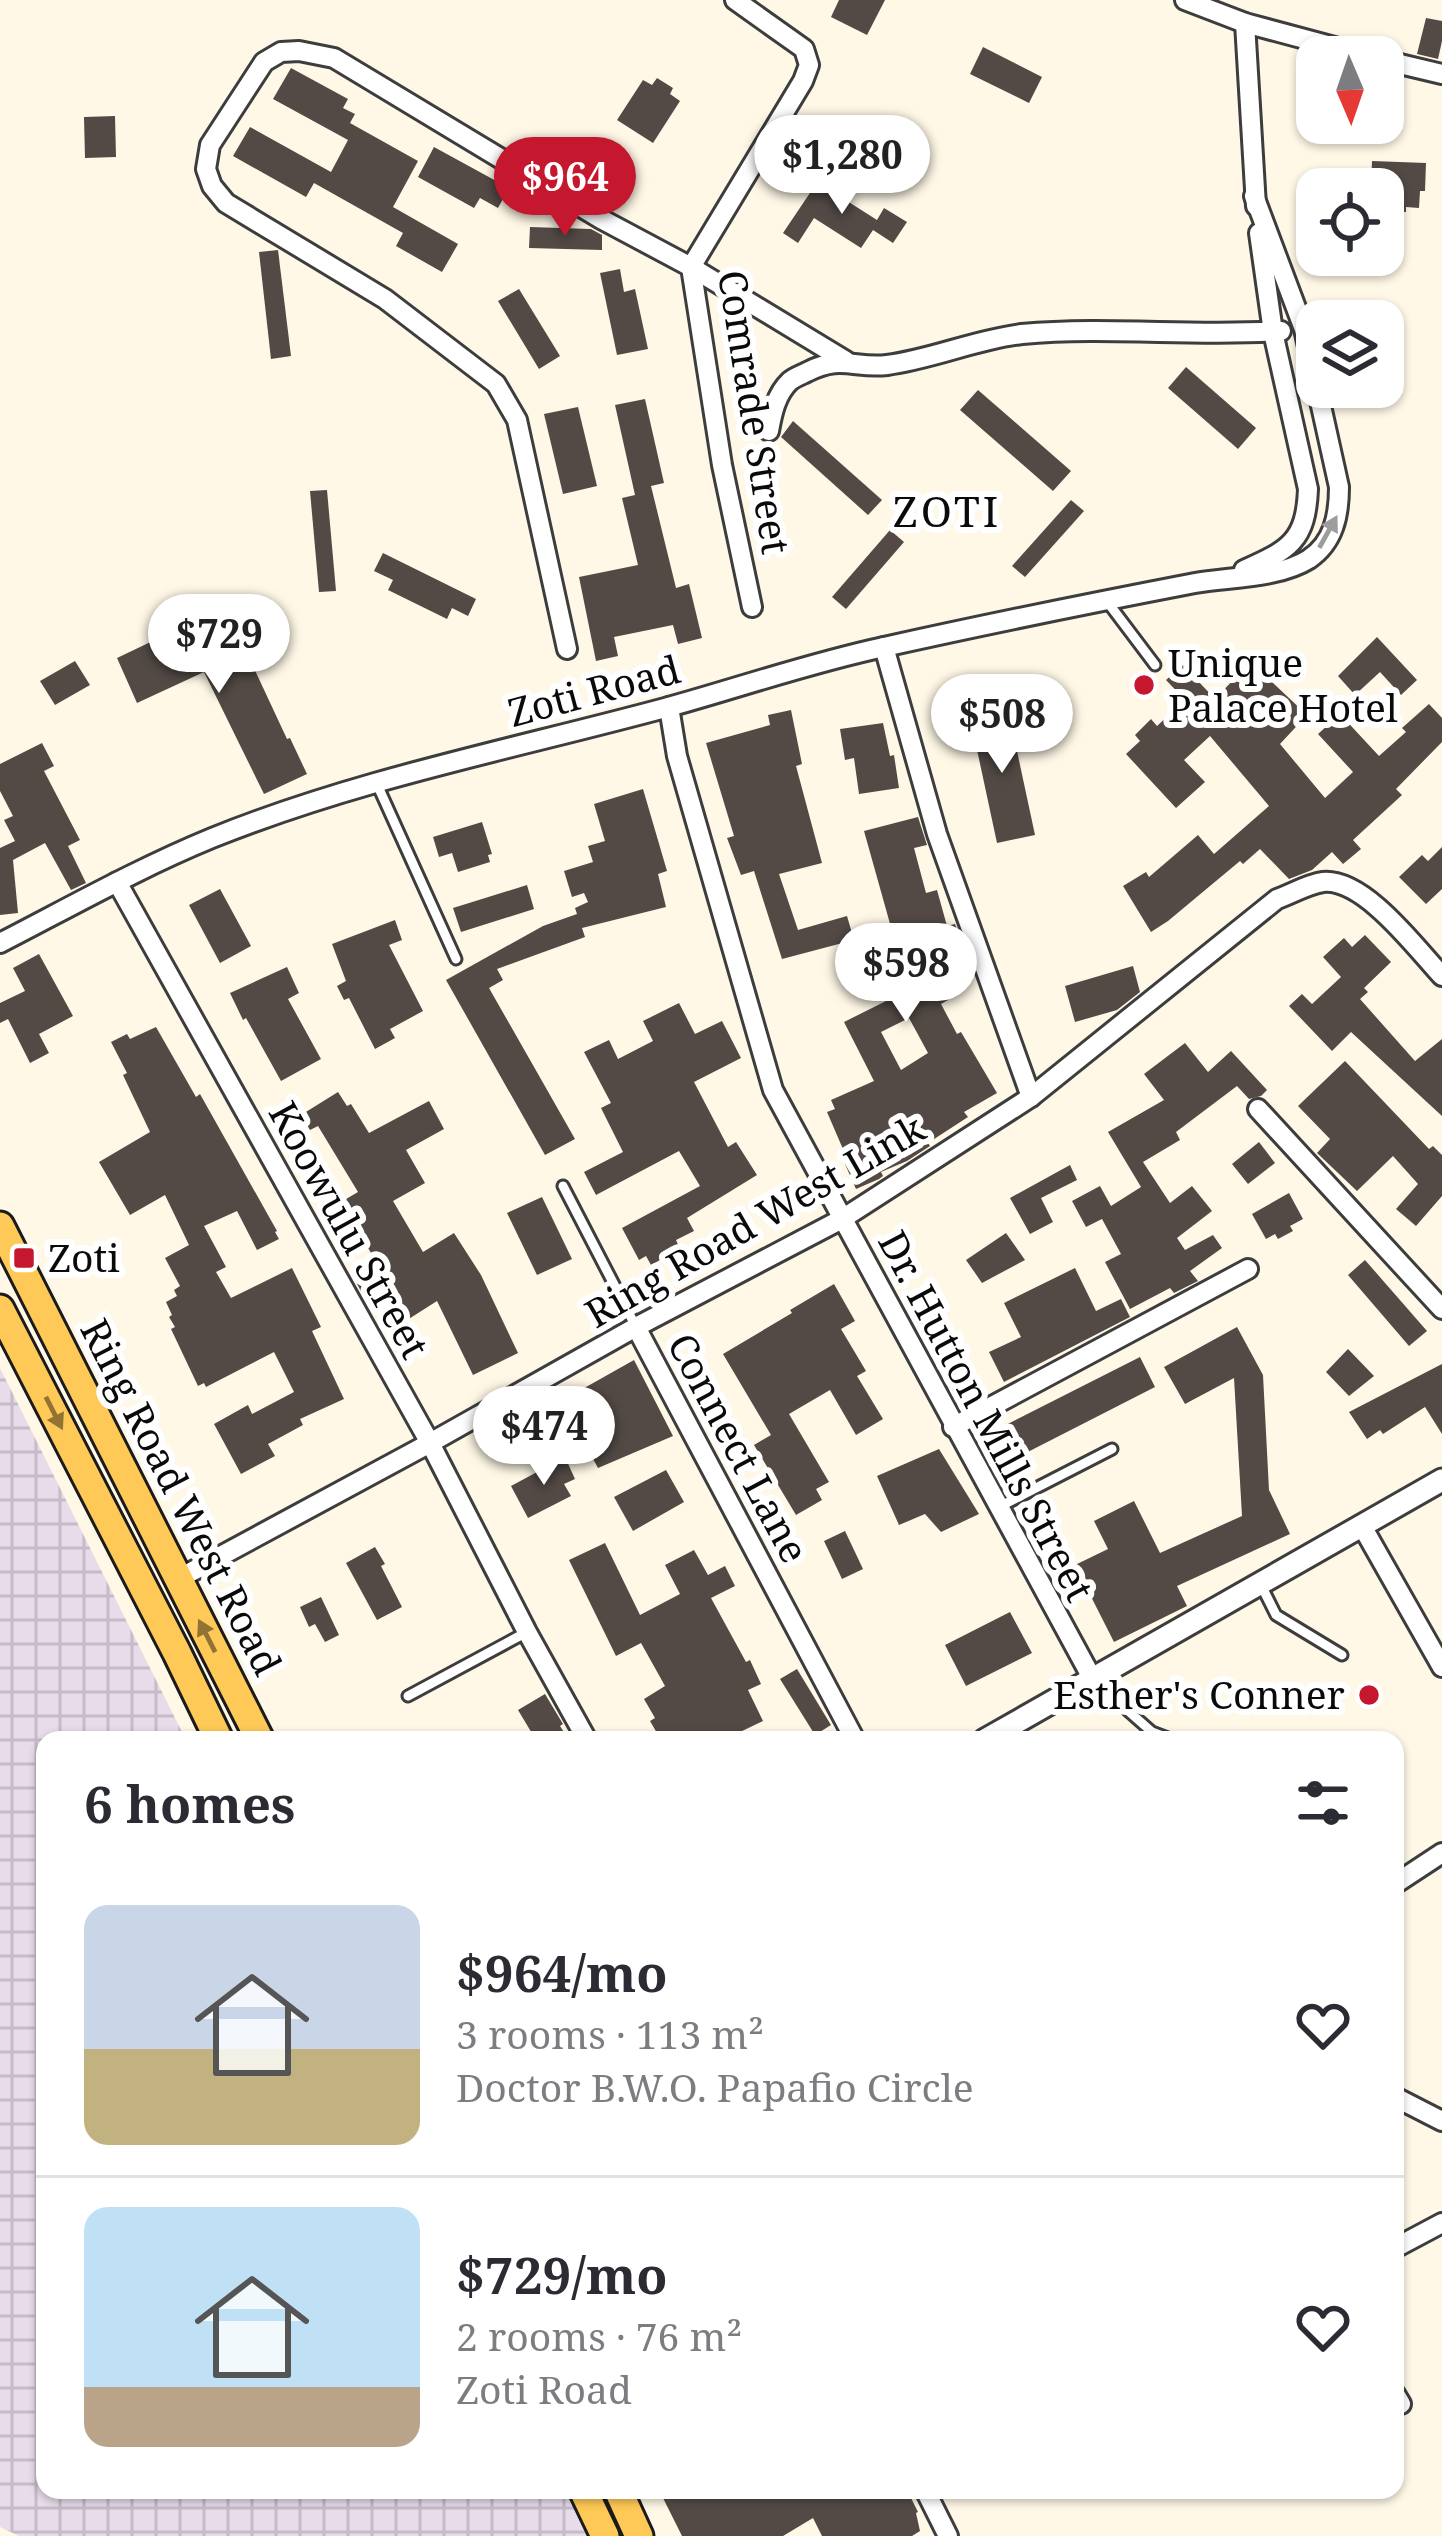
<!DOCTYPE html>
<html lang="en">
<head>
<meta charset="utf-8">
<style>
	:root { --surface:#fff; --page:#f7f7f7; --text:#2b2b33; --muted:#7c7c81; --line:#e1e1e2; --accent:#c5172d }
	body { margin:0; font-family:"Noto Serif",serif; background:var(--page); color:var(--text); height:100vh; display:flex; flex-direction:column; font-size:45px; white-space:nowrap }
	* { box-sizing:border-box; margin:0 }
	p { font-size:39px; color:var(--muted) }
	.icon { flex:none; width:66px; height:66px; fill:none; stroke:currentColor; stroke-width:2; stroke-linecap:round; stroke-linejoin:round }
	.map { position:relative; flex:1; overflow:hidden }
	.panel { position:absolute; left:36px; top:1731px; width:1368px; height:768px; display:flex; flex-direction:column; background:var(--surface); border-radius:24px; box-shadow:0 3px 9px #0004 }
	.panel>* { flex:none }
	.needle { width:78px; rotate:178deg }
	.controls { position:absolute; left:1296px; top:36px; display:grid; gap:24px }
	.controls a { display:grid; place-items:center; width:108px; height:108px; border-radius:24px; background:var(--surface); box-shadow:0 3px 9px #0004; font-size:60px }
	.price { position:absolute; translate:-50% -102px; padding:0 27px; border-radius:42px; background:#fff; color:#222; font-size:39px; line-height:78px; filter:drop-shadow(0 3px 6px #0008) }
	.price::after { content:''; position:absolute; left:50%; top:72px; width:36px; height:27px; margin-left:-18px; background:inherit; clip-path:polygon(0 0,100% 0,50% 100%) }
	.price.current { background:var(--accent); color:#fff }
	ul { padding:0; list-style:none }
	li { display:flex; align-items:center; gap:36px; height:300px; padding:0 48px }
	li+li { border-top:3px solid var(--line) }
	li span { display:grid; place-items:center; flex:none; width:336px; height:240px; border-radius:24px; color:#555 }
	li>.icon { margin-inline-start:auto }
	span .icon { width:144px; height:144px; fill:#fffc; stroke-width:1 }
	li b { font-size:51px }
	h2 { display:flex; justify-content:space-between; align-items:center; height:144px; padding:0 48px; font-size:51px }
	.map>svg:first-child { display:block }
	.industrial { fill:url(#industrial-grid) }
	.building { fill:#534a46; fill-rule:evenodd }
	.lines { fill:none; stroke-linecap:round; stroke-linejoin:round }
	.service-casing { stroke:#3d3d3d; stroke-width:15 }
	.minor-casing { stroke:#3d3d3d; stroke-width:24 }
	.tertiary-casing { stroke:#3d3d3d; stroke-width:27 }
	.primary-casing { stroke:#1b1b1b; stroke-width:33 }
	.service { stroke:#fff; stroke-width:9 }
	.minor { stroke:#fff; stroke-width:18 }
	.tertiary { stroke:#fff; stroke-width:21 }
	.primary { stroke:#ffc957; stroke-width:27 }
	.oneway { fill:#9d9d9d }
	.oneway2 { fill:#917334 }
	.poi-dot { fill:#c5172d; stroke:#fff; stroke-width:4.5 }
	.labels { text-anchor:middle; stroke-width:12; stroke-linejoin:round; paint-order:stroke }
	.street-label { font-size:39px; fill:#0a0a0a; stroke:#fff }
	.poi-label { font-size:39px; fill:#0a0a0a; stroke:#fff; text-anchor:start }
	.neighbourhood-label { font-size:42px; letter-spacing:3px; fill:#0a0a0a; stroke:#fff }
</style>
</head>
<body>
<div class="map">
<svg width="1442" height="2536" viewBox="0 0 1442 2536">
	<defs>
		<pattern id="industrial-grid" width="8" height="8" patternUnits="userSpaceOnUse" patternTransform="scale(3)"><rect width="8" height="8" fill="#e8dceb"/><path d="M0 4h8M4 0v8" fill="none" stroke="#c6bbc8"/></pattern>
	</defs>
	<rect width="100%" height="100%" fill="#fff8e7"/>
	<!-- industrial -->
	<polygon class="industrial" points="0,1368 186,1740 45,1740 45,2490 570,2490 593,2536 19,2536 0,2527"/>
	<!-- building -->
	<g class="building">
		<polygon points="839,0 885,0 867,35 831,17"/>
		<polygon points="1426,18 1442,21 1442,41 1438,59 1417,54"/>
		<polygon points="983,47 1042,77 1029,103 970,74"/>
		<polygon points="291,68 348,99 343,108 355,114 350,123 418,161 393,207 458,244 442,272 396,246 403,233 314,183 306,197 233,156 250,127 331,172 348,140 273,99"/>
		<polygon points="657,78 673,88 670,94 680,101 653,143 617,120 643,80 652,85"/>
		<polygon points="115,116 116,157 85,158 84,117"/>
		<polygon points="434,147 509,188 498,208 480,198 474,208 418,177"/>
		<polygon points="1372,161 1426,163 1425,191 1420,191 1419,208 1406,207 1406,212 1383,211 1383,189 1371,189"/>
		<polygon points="820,178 847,195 844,199 877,220 884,208 907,222 893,243 873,230 861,248 814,218 798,243 783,233"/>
		<polygon points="530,227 591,229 602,235 602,250 529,248"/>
		<polygon points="278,250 291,356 271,359 259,252"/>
		<polygon points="620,269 624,292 635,289 648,349 617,355 600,273"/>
		<polygon points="519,289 560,356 539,369 498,301"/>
		<polygon points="1186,367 1256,428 1238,449 1168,388"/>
		<polygon points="978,390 1071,471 1053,491 960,410"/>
		<polygon points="645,399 664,483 651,486 676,588 689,584 702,638 678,644 673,625 614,637 618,656 596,661 579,577 638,565 622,498 635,495 615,405"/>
		<polygon points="578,407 597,486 563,494 544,414"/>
		<polygon points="793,421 882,500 868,515 781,437"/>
		<polygon points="327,490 336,591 319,592 310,491"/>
		<polygon points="1071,500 1084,511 1025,577 1012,566"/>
		<polygon points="890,530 904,542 846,609 832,597"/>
		<polygon points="383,553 476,599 468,616 452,608 447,619 388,590 393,580 374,571"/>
		<polygon points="184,626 245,649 287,739 290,738 307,774 264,794 204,672 137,703 117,658"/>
		<polygon points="1377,637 1417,680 1401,695 1380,672 1355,695 1338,676"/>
		<polygon points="1255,657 1276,677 1272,682 1307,715 1280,744 1325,798 1353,772 1318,734 1340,714 1379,756 1406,732 1402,728 1429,704 1442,718 1442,742 1396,789 1402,795 1353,840 1361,849 1343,864 1332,852 1312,870 1289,879 1260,849 1243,864 1240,861 1168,921 1151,932 1123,886 1146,872 1149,877 1198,835 1214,854 1269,806 1210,736 1184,760 1205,782 1176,808 1126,754 1140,741 1135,735 1151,719 1157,726 1185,700 1166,680 1183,665 1215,699"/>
		<polygon points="75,661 90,685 55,705 40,681"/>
		<polygon points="1008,709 1035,835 997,843 970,717"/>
		<polygon points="791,710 802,764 796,766 822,863 779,874 798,930 847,916 854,940 782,959 754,871 741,875 727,838 734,836 706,743 770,725 768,715"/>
		<polygon points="883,723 890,756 894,755 899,788 859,794 854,758 845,760 840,729"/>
		<polygon points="42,743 54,766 44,771 80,840 68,846 86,883 71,890 45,843 13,860 18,913 0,915 0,848 15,841 4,820 13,816 0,791 0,764"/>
		<polygon points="643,789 667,871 658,874 666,907 582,928 585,937 497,969 503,980 489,988 575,1139 545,1155 446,980 543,926 577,914 575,908 588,902 584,893 572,897 564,871 593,862 588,846 605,841 594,804"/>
		<path d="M918,817L927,845L914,848L926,893L937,890L947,926L955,924L964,951L927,961L948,1000L941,1004L957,1034L961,1032L997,1093L964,1112L968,1117L928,1143L930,1146L907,1161L881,1172L883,1176L879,1179L856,1189L845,1164L849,1163L827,1112L835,1109L831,1100L874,1081L844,1022L890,999L875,971L859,975L852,950L894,938L864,831ZM909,1018L928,1053L901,1070L881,1032Z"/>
		<polygon points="482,822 492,854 488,855 490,862 458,872 452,853 439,857 433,837"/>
		<polygon points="1442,847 1442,889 1426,904 1399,877 1422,855 1428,861"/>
		<polygon points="527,885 534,909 461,932 453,908"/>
		<polygon points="220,889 251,946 220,963 189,905"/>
		<polygon points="395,920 402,940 389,945 423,1011 390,1029 395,1038 375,1049 349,998 344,1000 337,986 346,981 332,944"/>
		<polygon points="1365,935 1391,962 1364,988 1368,992 1360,999 1415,1061 1442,1039 1442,1116 1351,1032 1332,1051 1289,1006 1302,994 1312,1004 1341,977 1323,957 1344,938 1352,947"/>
		<polygon points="39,954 73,1016 39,1034 49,1053 30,1063 8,1019 0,1023 0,1003 25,991 13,968"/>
		<polygon points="1133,966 1140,992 1117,1010 1075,1022 1065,986"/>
		<polygon points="287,967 299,993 288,999 321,1059 281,1081 246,1018 243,1020 230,993"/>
		<polygon points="679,1003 695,1034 722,1021 741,1058 694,1082 728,1147 736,1142 757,1175 687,1218 694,1231 676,1240 680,1249 651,1265 646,1256 639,1260 622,1228 700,1186 679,1151 596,1195 584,1172 623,1152 601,1108 611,1103 584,1052 609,1040 618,1059 653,1041 643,1021"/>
		<polygon points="156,1027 196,1097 200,1094 277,1231 275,1232 279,1239 257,1250 237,1211 204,1226 226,1267 216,1272 231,1298 292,1268 321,1327 312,1331 344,1399 300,1419 303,1425 268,1444 275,1456 241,1474 214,1424 248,1405 252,1414 294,1392 274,1352 206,1387 204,1383 198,1386 171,1329 175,1327 169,1317 172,1315 166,1302 177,1296 174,1290 180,1286 165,1258 189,1245 165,1195 130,1215 99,1162 150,1132 123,1075 127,1073 111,1042 127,1034 130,1039"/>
		<polygon points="1185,1043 1208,1072 1231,1051 1267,1090 1261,1096 1249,1099 1237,1086 1176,1132 1180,1140 1143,1162 1170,1203 1192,1186 1212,1211 1177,1238 1185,1250 1213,1235 1222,1248 1190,1271 1198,1281 1174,1293 1170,1288 1130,1309 1105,1262 1121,1254 1102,1219 1086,1227 1072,1201 1100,1186 1111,1206 1141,1187 1108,1132 1164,1100 1144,1074"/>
		<polygon points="1345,1061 1429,1149 1433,1146 1442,1155 1442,1196 1416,1226 1396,1209 1418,1184 1393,1156 1357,1191 1317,1153 1330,1139 1298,1106"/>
		<polygon points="338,1092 347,1106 351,1104 369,1133 429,1101 444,1129 406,1150 425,1183 393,1201 423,1252 454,1233 481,1275 518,1353 473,1375 437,1301 404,1322 382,1288 364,1297 356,1282 381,1270 341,1202 358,1192 318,1126 310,1130 301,1115"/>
		<polygon points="1259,1142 1275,1163 1248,1184 1232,1164"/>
		<polygon points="1070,1165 1077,1180 1041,1198 1053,1222 1030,1234 1010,1198"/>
		<polygon points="1289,1193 1303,1219 1290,1226 1293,1231 1278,1239 1275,1234 1266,1239 1252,1214"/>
		<polygon points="542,1197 572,1259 537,1275 507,1213"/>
		<polygon points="1006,1233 1025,1260 982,1283 966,1260"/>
		<polygon points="1365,1260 1427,1331 1409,1346 1348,1275"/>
		<polygon points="1075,1268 1096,1311 1121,1299 1130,1317 1004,1382 989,1352 1021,1337 1004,1303"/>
		<polygon points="834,1284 855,1321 841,1329 866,1371 857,1376 883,1419 856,1435 830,1390 789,1414 829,1482 816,1489 822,1500 796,1515 754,1445 771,1435 723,1354 792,1313 790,1310"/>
		<polygon points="1237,1327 1263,1375 1269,1490 1290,1534 1177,1586 1187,1606 1114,1642 1075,1565 1108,1549 1094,1521 1134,1501 1160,1553 1242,1516 1234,1378 1185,1404 1164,1367"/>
		<polygon points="1348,1349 1374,1376 1349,1396 1326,1372"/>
		<polygon points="1140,1357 1155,1387 1008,1462 992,1432"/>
		<polygon points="634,1360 673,1436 598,1468 586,1446 572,1454 547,1409"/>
		<polygon points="1442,1364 1442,1434 1425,1407 1383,1434 1380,1430 1367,1439 1349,1412"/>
		<polygon points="939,1449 979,1514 941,1532 925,1514 899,1525 877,1476"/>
		<polygon points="565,1457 575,1479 564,1484 571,1496 528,1518 511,1486"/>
		<polygon points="666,1470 684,1502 633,1531 614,1497"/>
		<polygon points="845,1531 863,1569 842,1579 824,1541"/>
		<polygon points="605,1543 640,1615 680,1594 665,1565 694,1550 708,1575 725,1566 735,1586 711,1598 746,1662 750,1660 761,1684 748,1690 763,1721 740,1732 746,1740 661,1740 650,1721 655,1718 644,1699 665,1686 641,1643 616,1656 569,1560"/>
		<polygon points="375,1547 385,1564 381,1566 402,1607 377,1620 346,1563"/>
		<polygon points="321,1597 339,1635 325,1642 315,1624 309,1627 300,1607"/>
		<polygon points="1010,1612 1032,1653 966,1686 945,1645"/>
		<polygon points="797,1669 831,1725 815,1735 780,1679"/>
		<polygon points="545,1694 563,1724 560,1726 569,1740 536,1740 518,1710"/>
		<polygon points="659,2490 839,2490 842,2498 861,2490 907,2490 918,2512 916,2513 920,2531 912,2536 822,2536 813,2518 783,2536 682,2536"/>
	</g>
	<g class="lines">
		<defs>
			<g id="service">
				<polyline points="1106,600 1155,665"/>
				<polyline points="376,782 456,959"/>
				<polyline points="563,1186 635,1325"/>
				<polyline points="997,1508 1112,1449"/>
				<polyline points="1260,1583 1276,1615 1342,1655"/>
				<polyline points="1092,1679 1152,1732 1173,1740"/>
				<polyline points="408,1696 527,1632"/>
			</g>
			<g id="minor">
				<polyline points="735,0 804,49 809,65 803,81 691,267 722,465 752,607"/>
				<polyline points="1185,0 1245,23 1372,57"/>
				<polyline points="1245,23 1256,206"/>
				<polyline points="1383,60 1442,74"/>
				<path d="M769,431C772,414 776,394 790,381C795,377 801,375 807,372C841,354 855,369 887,365C933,359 977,339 1022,334C1108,326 1195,337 1281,331"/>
				<path d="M1244,570C1289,550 1306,541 1308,489L1273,332L1259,233"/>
				<polyline points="884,647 937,834 1031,1097"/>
				<polyline points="567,649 517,420 496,384 385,299 226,203 212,186 206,169 210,145 264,62 281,52 299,51 334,58 601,219 691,267 846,361"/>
				<polyline points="669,707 677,756 773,1090 1092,1678"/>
				<polyline points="117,882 430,1443 527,1632 587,1740"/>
				<path d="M0,943C70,907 139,868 212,838C358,779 513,749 665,708C738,688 809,663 884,647C987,624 1091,603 1195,583C1230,577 1279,578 1309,559C1334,542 1339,515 1339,487L1304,329L1254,196"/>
				<polyline points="1258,1109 1442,1309"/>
				<polyline points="636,1327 855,1740"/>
				<polyline points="953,1427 1248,1269"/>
				<polyline points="1362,1526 1442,1667"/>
				<path d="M178,1579L430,1443L636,1327L842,1219L1031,1097L1277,899C1291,894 1308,884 1323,882C1364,878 1416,948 1442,976"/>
				<polyline points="1395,1884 1442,1853"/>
				<polyline points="1395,2097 1442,2121"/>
				<polyline points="1395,2248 1442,2223"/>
				<polyline points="1395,2394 1401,2404"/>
				<polyline points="925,2490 948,2536"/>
			</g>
			<polyline id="tertiary" points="985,1740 1442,1480"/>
			<g id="primary">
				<polyline points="0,1226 260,1740"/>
				<polyline points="0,1309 177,1653 219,1740"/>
				<polyline points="583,2490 605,2536"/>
				<polyline points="618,2490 639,2536"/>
			</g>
		</defs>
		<!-- service casing -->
		<use href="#service" class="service-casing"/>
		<!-- minor casing -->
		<use href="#minor" class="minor-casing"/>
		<!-- tertiary casing -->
		<use href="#tertiary" class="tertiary-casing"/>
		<!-- primary casing -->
		<use href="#primary" class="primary-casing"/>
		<!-- service -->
		<use href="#service" class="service"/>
		<!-- minor -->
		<use href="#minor" class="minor"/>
		<!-- tertiary -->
		<use href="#tertiary" class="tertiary"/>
		<!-- primary -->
		<use href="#primary" class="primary"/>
	</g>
	<!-- one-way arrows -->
	<defs><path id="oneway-solid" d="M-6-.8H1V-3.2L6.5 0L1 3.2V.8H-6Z" transform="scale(3)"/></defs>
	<use class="oneway" href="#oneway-solid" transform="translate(1328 532) rotate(-61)"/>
	<g class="oneway2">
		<use href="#oneway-solid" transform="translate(54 1413) rotate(63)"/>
		<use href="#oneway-solid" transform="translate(207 1636) rotate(-117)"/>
	</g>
	<!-- markers -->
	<g class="poi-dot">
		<circle cx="1144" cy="685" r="12"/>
		<rect x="12" y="1246" width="24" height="24" rx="6"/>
		<circle cx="1369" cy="1695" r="12"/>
	</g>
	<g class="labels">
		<!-- street labels -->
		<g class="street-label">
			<text transform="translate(754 412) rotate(81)" y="14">Comrade Street</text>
			<text transform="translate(594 691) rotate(-15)" y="14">Zoti Road</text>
			<text transform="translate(755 1221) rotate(-30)" y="14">Ring Road West Link</text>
			<text transform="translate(349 1230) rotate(61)" y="14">Koowulu Street</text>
			<text transform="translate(986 1416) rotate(62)" y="14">Dr. Hutton Mills Street</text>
			<text transform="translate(738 1448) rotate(62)" y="14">Connect Lane</text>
			<text transform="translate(181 1497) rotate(63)" y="14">Ring Road West Road</text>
		</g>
		<!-- poi labels -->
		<g class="poi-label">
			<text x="1168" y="677">Unique<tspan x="1168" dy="45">Palace Hotel</tspan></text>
			<text x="48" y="1272">Zoti</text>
			<text x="1345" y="1709" text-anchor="end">Esther's Conner</text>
		</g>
		<!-- neighbourhood labels -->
		<g class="neighbourhood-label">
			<text x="947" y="527">ZOTI</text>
		</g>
	</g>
</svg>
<div class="controls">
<a><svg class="needle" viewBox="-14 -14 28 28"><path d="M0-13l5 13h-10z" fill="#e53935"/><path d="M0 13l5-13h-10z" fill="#7c7c81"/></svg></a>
<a><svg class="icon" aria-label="locate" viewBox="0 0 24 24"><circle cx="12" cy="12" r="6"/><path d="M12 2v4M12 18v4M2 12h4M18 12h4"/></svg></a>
<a><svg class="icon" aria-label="layers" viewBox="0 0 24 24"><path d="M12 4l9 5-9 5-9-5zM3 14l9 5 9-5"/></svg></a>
</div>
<b class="price" style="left:842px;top:217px">$1,280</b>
<b class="price current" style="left:565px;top:239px">$964</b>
<b class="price" style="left:219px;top:696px">$729</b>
<b class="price" style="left:1002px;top:776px">$508</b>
<b class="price" style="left:906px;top:1025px">$598</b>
<b class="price" style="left:544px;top:1488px">$474</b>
<section class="panel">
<h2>6 homes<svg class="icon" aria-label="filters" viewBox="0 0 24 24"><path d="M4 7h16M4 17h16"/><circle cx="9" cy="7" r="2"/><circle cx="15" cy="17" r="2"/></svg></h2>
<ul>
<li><span style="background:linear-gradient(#c9d6e8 60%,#c2b280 0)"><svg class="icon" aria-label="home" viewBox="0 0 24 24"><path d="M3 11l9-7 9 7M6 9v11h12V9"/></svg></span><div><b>$964/mo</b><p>3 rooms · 113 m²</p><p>Doctor B.W.O. Papafio Circle</p></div><svg class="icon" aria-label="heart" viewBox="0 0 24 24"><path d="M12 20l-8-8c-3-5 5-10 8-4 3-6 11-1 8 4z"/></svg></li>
<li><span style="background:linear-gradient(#bfe0f5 75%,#b9a48a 0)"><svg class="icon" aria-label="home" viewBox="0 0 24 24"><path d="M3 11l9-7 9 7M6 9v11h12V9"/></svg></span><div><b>$729/mo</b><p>2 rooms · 76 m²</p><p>Zoti Road</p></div><svg class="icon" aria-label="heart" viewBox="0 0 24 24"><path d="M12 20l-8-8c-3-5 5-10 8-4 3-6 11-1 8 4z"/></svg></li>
</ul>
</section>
</div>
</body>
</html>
